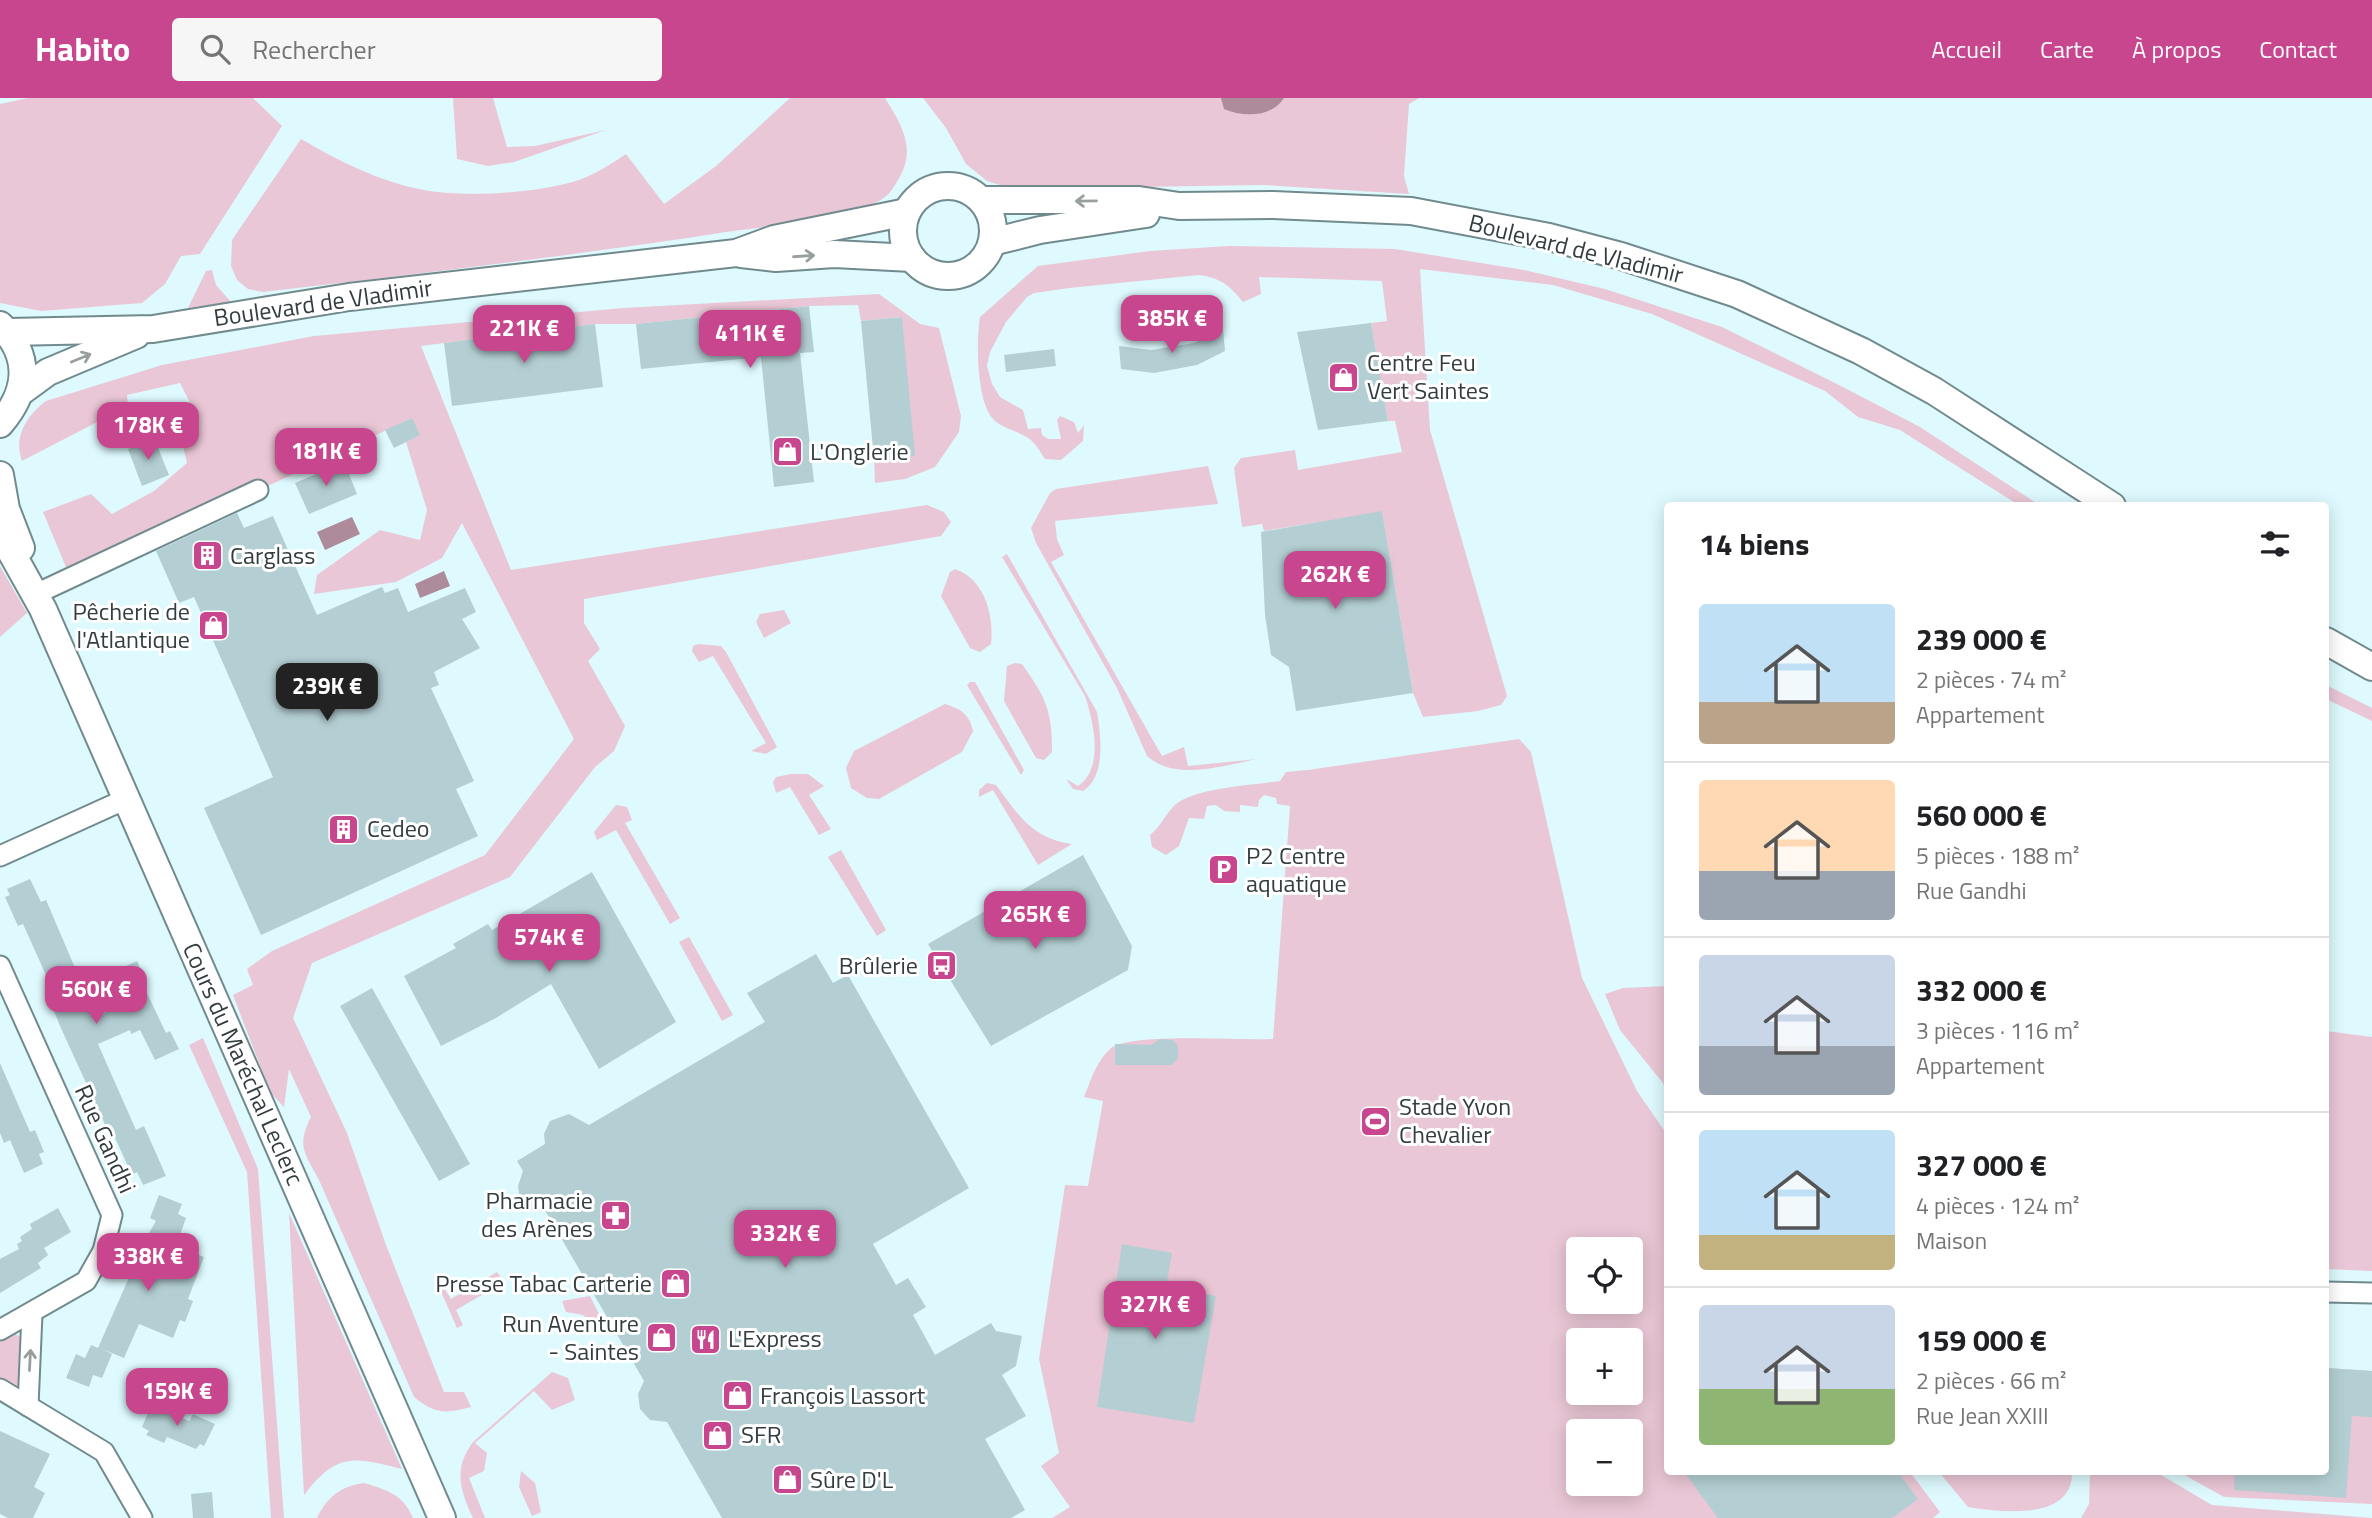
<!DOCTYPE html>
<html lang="fr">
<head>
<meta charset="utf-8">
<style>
	:root { --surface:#fff; --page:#f6f6f6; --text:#202124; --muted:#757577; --line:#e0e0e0; --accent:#c8468e }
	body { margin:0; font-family:"Titillium Web",sans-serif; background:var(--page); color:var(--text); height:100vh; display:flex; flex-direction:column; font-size:26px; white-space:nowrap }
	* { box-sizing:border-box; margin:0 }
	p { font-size:23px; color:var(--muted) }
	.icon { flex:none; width:38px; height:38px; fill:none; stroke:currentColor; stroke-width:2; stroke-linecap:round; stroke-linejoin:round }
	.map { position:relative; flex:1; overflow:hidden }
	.details { position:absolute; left:1664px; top:404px; width:665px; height:973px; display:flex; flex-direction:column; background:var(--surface); border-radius:7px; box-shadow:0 4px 18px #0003 }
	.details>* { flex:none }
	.buttons { position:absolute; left:1566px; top:1139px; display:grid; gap:14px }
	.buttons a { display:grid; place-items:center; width:77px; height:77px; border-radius:7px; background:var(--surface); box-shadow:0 4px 18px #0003; font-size:35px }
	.price { position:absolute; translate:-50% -60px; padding:0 16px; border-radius:14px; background:var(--accent); color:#fff; font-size:23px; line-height:46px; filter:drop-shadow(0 2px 4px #0008) }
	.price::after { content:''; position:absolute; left:50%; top:42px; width:21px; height:16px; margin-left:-10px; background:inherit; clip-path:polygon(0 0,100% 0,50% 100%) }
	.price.active { background:#222; color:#fff }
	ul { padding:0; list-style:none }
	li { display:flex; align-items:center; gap:21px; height:175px; padding:0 35px }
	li+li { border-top:2px solid var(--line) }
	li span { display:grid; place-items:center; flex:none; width:196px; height:140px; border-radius:7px; color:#555 }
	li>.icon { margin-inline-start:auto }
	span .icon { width:84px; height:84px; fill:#fffc; stroke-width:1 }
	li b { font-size:30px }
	h2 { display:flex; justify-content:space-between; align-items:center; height:84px; padding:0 35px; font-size:30px }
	header { display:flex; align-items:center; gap:42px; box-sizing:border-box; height:98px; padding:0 35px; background:var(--accent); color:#fff }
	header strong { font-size:33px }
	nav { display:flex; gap:38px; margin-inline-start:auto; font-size:24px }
	.search { width:490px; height:63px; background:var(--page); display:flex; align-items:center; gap:18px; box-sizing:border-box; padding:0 24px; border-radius:7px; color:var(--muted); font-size:26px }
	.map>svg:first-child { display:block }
	.green { fill:#eac7d6; fill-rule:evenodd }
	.water { fill:#ad8b9a }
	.building { fill:#b4cfd3 }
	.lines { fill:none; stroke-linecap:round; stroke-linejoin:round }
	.street-casing { stroke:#718a8e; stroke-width:23 }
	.secondary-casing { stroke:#718a8e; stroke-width:30 }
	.street { stroke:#fff; stroke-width:19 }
	.secondary { stroke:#fff; stroke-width:26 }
	.oneway { stroke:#999e9f }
	.labels { text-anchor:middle; stroke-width:6; stroke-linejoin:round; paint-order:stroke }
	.street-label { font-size:24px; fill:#333d3f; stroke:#fff }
	.poi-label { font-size:24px; fill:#333d3f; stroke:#fff; text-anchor:start }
</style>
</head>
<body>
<header>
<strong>Habito</strong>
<div class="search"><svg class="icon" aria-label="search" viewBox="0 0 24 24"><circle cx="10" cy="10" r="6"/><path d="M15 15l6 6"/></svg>Rechercher</div>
<nav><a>Accueil</a><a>Carte</a><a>À propos</a><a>Contact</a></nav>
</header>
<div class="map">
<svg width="2372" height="1420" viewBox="0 0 2372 1420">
	<rect width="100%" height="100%" fill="#defafe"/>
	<!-- green -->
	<g class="green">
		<polygon points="28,0 253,0 282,28 200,156 181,158 165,186 142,205 41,213 0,205 0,6"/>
		<polygon points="453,0 493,0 507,49 535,48 606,32 514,64 488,68 457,61"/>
		<path d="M790,0H885C902,27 917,52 898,82C894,88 891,95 885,99C854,122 766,128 726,134C572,158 418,176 263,194L248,191L237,182L231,168L232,142L301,41C339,63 380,84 424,92C466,100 539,95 579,82C596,76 611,66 626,56L664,106L716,68Z"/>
		<polygon points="923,0 1419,0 1409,6 1404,78 1409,96 1263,87 1012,91 987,83 966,66 946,30"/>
		<path d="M1229,148L1395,151L1524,172L1605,191L1722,229L1839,287L1920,329L2041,408H2020L1900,332L1858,319L1825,293L1652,216L1553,187L1420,171L1430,332L1507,598L1501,607L1478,613L1423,619L1413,595L1382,414L1264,433L1262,426L1242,429L1234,370L1241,360L1295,352L1298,372L1402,354L1395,323H1388L1371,225L1387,223L1382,183L1259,179L1261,196L1243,204C1229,187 1221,180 1199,177L1069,190L1034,195L1027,199L1006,224L990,254L987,268L992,286L1000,299L1023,312L1028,331L1041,330L1042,337L1048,341H1061L1057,322L1060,318L1074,324L1078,335L1084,327L1083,343L1061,362L1045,361C1040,354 1036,345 1028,340C1018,333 1002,330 994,322C976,304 976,242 980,219L1038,168L1150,153Z"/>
		<polygon points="212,172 216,187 231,204 188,210 206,173"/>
		<path d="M879,196L920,226L939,230L961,318L959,334L935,369L905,381L875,385L874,361L914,358L901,219L861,223L858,207L809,208L636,226H595L421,248L511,472L927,407L944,414L951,424L941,438L584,501V525L600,551L588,563L625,628L614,653L595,669L510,779L312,865L293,920L347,1035L386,1147L444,1294H464L471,1309C446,1316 434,1316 414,1299L319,1082C305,1056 296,1048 311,1019L289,971L284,1009L270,994L233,897L253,887L247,871L272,853L485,757L574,641L462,425L442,460L396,484L314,496L317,477L380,432L420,442L427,412L406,344L412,320L71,481L43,414L91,396L112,416L154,393L187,365L179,331L196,317L180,285L127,297L128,308L22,363C13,339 27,317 46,303L162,267L314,238L623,210Z"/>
		<path d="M1208,368L1218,406L1055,423L1057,441L1064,457L1051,464L1162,658L1184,649L1188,668L1258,661C1224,667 1176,684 1147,658L1117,590L1036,445L1031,430L1050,395L1056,391Z"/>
		<path d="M1007,456L1097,614C1101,637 1106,679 1083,693L1073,691L1066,681L1078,688C1105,670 1093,623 1085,598L1002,459Z"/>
		<polygon points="0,468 27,515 0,539"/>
		<path d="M955,471C985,481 994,518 991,546L980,554L970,550L941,498L950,474Z"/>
		<polygon points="784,512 791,525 764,540 756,524 760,516"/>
		<polygon points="698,546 721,548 726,554 777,649 766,656 751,653 766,645 713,558 699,564 692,553 693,548"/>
		<path d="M1015,565L1022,566C1046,600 1052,612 1052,654L1044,662L1036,660L1004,603L1007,568Z"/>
		<polygon points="970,584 975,584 1024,672 1021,677 967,587"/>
		<polygon points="2326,587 2372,610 2372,623 2326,601"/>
		<path d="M945,606C961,611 969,616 973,633L962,654L879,701L867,700L851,690L846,670L854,653Z"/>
		<path d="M1519,641L1531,654L1582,880L1637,993L1668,1038V1374H1910L1940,1414L1933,1420H1052L1070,1409L1041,1368L1059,1355L1039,1261L1065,1087L1088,1088L1103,1003L1084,999C1091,982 1096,964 1110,951C1128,934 1243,943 1273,941L1290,708L1277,706L1276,700L1264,697L1259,702L1258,709L1240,707V714L1224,713L1216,707L1207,708L1204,721L1189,720L1179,748L1166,757L1152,749L1150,737C1161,728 1165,717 1174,708C1192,690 1255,687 1280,683L1286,674L1308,672ZM1578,1152H1631V1204H1578ZM1578,1242H1631V1295H1578ZM1578,1334H1631V1386H1578Z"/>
		<polygon points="791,676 808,676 824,688 809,697 831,731 819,737 790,689 776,695 773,684 776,679"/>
		<path d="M987,685L996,687C1018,717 1033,741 1072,746L1038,767L993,692L979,699V692Z"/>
		<polygon points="616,707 627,709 632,722 625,725 680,820 670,826 616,732 597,742 594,734"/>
		<polygon points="841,752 886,832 877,838 828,759"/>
		<polygon points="689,839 733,917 722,923 679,844"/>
		<polygon points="1668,888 1668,1001 1663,985 1620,932 1605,896 1623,890"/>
		<polygon points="2326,933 2372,939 2372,1173 2326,1171"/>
		<polygon points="203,940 258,1071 284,1420 271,1420 247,1074 189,947"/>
		<path d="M289,1115L402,1371C353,1358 336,1355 304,1397Z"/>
		<polygon points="497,1174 504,1184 456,1212 463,1227 457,1230 439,1189 442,1187 451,1201"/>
		<polygon points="590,1198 604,1226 599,1229 583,1217 566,1214 562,1203"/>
		<polygon points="15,1236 21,1239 20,1291 14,1295 0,1287 0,1244"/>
		<polygon points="2326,1270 2372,1273 2372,1406 2224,1399 2179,1374 2326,1374"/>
		<path d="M552,1274L568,1280L575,1302L552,1312L534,1293L475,1345L487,1355L484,1373L469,1380L485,1420H473C460,1392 453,1371 473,1344Z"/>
		<polygon points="521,1373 535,1385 541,1414 532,1418 519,1389"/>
		<path d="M1939,1374H2072C2073,1420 2011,1416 1968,1409Z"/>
		<polygon points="2090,1374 2156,1374 2212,1407 2372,1420 2081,1420 2089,1406"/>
		<path d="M364,1385C387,1392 403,1396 413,1420H317C327,1399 341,1388 364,1385Z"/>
	</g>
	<!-- water -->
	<g class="water">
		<path d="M1221,0H1284C1271,20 1243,19 1224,11Z"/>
		<polygon points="352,419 360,436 325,452 317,434"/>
		<polygon points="444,473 450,488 420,500 415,486"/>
	</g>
	<!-- building -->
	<g class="building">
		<polygon points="809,208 814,254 800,255 814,384 774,389 761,259 641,271 636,226"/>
		<polygon points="902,219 915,358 874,361 861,223"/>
		<polygon points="1371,225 1388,323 1318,332 1297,234"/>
		<polygon points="595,226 603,289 452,308 444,245"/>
		<polygon points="1223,231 1225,253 1197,267 1154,275 1121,271 1119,248 1151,252 1194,245"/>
		<polygon points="1054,251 1056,268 1006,274 1004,257"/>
		<polygon points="412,320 420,337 394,350 385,332"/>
		<polygon points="154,340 169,377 142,388 128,351"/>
		<polygon points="344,364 357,396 309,416 295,385"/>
		<polygon points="1382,413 1413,595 1296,613 1289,569 1271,557 1265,517 1261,434"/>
		<polygon points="237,415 244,430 273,418 317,517 382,489 385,495 398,490 408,514 465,490 476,514 462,521 480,550 434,574 439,587 431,590 474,683 456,691 478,738 261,837 204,710 273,679 194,499 179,505 156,453"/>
		<polygon points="1083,757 1132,848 1128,872 991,948 928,846"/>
		<polygon points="592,774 676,924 599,971 551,886 496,920 441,948 404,878 456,850 453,846 488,826 492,832"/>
		<polygon points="30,781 41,804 46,802 96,919 128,904 113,874 137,863 145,881 141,883 166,935 170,933 179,951 155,962 140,932 131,936 130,932 98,946 136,1032 144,1028 166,1078 143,1087 137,1074 132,1077 111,1031 108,1033 60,928 48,898 54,895 23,826 18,828 5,799 10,797 7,791"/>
		<polygon points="816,856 833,885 848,877 969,1090 873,1146 896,1187 908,1180 926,1209 913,1217 935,1257 991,1225 996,1233 1022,1238 1016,1268 1002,1277 1026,1318 985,1341 1025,1412 1011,1420 722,1420 667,1324 650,1322 640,1311 638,1296 644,1283 546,1114 531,1112 520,1102 518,1088 523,1073 517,1063 545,1046 544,1036 550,1023 569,1016 589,1027 765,924 747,895"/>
		<polygon points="372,890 470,1066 439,1083 340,908"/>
		<polygon points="1160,941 1173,942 1178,948 1178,961 1171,967 1115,967 1115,946 1151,947"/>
		<polygon points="0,965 30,1034 35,1032 44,1054 39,1056 43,1066 24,1075 10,1042 4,1045 0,1035"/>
		<polygon points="159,1097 182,1106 178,1116 186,1120 176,1148 204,1159 188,1201 193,1203 185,1224 180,1222 173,1240 139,1226 124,1260 102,1251 112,1256 102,1280 93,1277 89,1289 66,1280 76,1256 85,1260 91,1247 98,1250 135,1166 136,1157 156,1123 150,1120"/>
		<polygon points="58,1110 71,1134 44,1150 48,1157 38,1165 41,1170 0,1195 0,1161 19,1151 17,1146 22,1143 20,1139 32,1131 30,1126"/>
		<polygon points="1122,1146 1172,1155 1166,1189 1216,1198 1194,1325 1097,1309"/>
		<polygon points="2326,1270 2372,1273 2372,1319 2352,1318 2346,1400 2234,1392 2235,1374 2326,1374"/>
		<polygon points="152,1306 189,1323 193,1316 215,1326 204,1348 200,1346 196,1351 167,1339 164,1345 146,1337 149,1333 142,1329"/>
		<polygon points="0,1333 50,1356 34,1389 45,1395 33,1420 8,1420 0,1416"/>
		<polygon points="1684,1374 1898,1374 1918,1401 1892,1420 1718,1420"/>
		<polygon points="212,1394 214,1420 193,1420 191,1396"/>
	</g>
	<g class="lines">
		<defs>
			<g id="street">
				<polyline points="38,495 258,392"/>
				<polyline points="0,758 126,701"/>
				<polyline points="0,868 112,1117 103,1153 86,1183 0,1232"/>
				<polyline points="2326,1194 2372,1195"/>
				<polyline points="0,1291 104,1354 142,1420"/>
				<polyline points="28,1308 32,1216"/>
			</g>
			<g id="secondary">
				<circle cx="948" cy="133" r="45"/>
				<polyline points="981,102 1139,102 1179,108 1273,107 1411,113 1549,139 1621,158 1737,196 1861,253 1934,293 2112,408"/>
				<polyline points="992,144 1040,132 1146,116"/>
				<polyline points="741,156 776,160 834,156 912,160"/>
				<path d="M0,227C32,258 28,294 0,326"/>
				<polyline points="8,234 153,231 349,199 736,155 774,141 907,114"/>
				<polyline points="22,293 48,274 136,237"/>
				<polyline points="0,377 6,411 21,450"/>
				<polyline points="0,434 43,511 442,1420"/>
				<polyline points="2326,543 2372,569"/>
			</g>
		</defs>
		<!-- street casing -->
		<use href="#street" class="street-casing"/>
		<!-- secondary casing -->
		<use href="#secondary" class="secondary-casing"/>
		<!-- street -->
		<use href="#street" class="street"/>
		<!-- secondary -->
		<use href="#secondary" class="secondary"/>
	</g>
	<!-- one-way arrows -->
	<defs><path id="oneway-shaft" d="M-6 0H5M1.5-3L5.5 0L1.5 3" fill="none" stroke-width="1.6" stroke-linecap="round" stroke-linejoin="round" transform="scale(1.75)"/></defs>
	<g class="oneway">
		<use href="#oneway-shaft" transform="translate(1086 103) rotate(179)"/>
		<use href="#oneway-shaft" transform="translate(804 158) rotate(-4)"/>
		<use href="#oneway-shaft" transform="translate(81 260) rotate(-22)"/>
		<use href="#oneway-shaft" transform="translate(30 1262) rotate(-87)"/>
	</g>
	<!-- icons -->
	<defs>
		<symbol id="shop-square" viewBox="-11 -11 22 22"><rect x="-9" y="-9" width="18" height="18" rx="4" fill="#c8468e" stroke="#fff"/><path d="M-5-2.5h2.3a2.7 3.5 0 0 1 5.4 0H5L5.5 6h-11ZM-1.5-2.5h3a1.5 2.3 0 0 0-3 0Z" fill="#fff"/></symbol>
		<symbol id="building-square" viewBox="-11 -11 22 22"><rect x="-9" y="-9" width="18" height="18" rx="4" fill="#c8468e" stroke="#fff"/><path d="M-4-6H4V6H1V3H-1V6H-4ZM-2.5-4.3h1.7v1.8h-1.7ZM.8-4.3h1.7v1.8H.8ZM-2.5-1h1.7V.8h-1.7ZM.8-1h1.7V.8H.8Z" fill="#fff"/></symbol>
		<symbol id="parking-square" viewBox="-11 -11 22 22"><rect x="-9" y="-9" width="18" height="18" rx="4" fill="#c8468e" stroke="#fff"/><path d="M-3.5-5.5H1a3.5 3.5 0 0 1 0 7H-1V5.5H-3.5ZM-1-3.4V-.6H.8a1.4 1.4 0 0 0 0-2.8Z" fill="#fff"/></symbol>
		<symbol id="bus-square" viewBox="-11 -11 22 22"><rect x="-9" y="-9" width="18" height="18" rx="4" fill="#c8468e" stroke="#fff"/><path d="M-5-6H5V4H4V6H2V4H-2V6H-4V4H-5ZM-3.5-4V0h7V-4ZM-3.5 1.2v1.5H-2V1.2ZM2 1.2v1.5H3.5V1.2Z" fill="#fff"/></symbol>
		<symbol id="stadium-square" viewBox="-11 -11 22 22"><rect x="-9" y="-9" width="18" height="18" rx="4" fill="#c8468e" stroke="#fff"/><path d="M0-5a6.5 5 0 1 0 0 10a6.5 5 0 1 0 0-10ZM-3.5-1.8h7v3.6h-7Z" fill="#fff"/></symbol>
		<symbol id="pharmacy-square" viewBox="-11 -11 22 22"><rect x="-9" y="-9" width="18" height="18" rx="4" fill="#c8468e" stroke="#fff"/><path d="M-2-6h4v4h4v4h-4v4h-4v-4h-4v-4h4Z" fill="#fff"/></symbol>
		<symbol id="restaurant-square" viewBox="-11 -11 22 22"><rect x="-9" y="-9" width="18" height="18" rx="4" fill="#c8468e" stroke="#fff"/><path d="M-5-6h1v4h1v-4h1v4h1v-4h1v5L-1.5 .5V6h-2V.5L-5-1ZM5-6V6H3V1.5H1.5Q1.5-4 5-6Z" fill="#fff"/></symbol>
	</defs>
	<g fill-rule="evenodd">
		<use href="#shop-square" x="1326" y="262" width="35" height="35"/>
		<use href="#shop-square" x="770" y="336" width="35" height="35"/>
		<use href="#building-square" x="190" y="440" width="35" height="35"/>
		<use href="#shop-square" x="196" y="510" width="35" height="35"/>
		<use href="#building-square" x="326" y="714" width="35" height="35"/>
		<use href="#parking-square" x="1206" y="754" width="35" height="35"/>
		<use href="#bus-square" x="924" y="850" width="35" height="35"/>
		<use href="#stadium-square" x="1358" y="1006" width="35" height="35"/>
		<use href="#pharmacy-square" x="598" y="1100" width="35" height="35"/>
		<use href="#shop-square" x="658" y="1168" width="35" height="35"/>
		<use href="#shop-square" x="644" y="1222" width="35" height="35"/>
		<use href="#restaurant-square" x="688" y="1224" width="35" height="35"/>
		<use href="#shop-square" x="720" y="1280" width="35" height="35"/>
		<use href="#shop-square" x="700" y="1320" width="35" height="35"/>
		<use href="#shop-square" x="770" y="1364" width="35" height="35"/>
	</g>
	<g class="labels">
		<!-- street labels -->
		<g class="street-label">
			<text transform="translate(1576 151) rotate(14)" y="8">Boulevard de Vladimir</text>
			<text transform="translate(323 205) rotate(-8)" y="8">Boulevard de Vladimir</text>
			<text transform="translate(243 966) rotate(66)" y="8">Cours du Maréchal Leclerc</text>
			<text transform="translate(105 1041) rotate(66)" y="8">Rue Gandhi</text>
		</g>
		<!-- poi labels -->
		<g class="poi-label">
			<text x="1367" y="273">Centre Feu<tspan x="1367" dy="28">Vert Saintes</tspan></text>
			<text x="810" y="362">L'Onglerie</text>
			<text x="230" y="466">Carglass</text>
			<text x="190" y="522" text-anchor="end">Pêcherie de<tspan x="190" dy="28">l'Atlantique</tspan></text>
			<text x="367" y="739">Cedeo</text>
			<text x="1246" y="766">P2 Centre<tspan x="1246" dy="28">aquatique</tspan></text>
			<text x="918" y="876" text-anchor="end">Brûlerie</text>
			<text x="1399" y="1017">Stade Yvon<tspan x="1399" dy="28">Chevalier</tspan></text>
			<text x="593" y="1111" text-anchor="end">Pharmacie<tspan x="593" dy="28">des Arènes</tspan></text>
			<text x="652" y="1194" text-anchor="end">Presse Tabac Carterie</text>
			<text x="639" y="1234" text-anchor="end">Run Aventure<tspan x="639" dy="28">- Saintes</tspan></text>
			<text x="728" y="1249">L'Express</text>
			<text x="760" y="1306">François Lassort</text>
			<text x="741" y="1345">SFR</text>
			<text x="810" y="1390">Sûre D'L</text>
		</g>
	</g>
</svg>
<div class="buttons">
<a><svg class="icon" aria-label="locate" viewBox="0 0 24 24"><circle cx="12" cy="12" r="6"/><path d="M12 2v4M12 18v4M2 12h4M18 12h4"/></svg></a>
<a>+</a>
<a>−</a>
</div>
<b class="price" style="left:1172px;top:257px">385K €</b>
<b class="price" style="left:524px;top:267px">221K €</b>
<b class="price" style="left:750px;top:272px">411K €</b>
<b class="price" style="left:148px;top:364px">178K €</b>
<b class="price" style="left:326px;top:390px">181K €</b>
<b class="price" style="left:1335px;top:513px">262K €</b>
<b class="price active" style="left:327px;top:625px">239K €</b>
<b class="price" style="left:1035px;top:853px">265K €</b>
<b class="price" style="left:549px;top:876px">574K €</b>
<b class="price" style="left:96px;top:928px">560K €</b>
<b class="price" style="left:785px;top:1172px">332K €</b>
<b class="price" style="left:148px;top:1195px">338K €</b>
<b class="price" style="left:1155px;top:1243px">327K €</b>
<b class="price" style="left:177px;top:1330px">159K €</b>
<section class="details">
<h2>14 biens<svg class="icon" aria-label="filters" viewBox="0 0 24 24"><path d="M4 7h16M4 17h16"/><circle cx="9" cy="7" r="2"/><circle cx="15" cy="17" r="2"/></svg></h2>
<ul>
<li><span style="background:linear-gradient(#bfe0f5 70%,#b9a48a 0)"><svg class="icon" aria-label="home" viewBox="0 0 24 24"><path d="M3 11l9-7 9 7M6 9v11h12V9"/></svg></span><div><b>239 000 €</b><p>2 pièces · 74 m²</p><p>Appartement</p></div></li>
<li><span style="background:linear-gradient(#ffd9b3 65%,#9aa5b1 0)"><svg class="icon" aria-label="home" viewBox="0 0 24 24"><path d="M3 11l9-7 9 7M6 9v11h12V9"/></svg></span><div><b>560 000 €</b><p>5 pièces · 188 m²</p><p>Rue Gandhi</p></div></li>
<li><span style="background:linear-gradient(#c9d6e8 65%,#9aa5b1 0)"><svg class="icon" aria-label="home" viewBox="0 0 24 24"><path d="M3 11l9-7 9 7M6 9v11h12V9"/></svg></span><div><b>332 000 €</b><p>3 pièces · 116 m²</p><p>Appartement</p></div></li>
<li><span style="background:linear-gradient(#bfe0f5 75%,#c2b280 0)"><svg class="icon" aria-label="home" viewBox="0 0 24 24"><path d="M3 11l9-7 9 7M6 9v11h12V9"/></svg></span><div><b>327 000 €</b><p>4 pièces · 124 m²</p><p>Maison</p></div></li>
<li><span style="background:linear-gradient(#c9d6e8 60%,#8fb573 0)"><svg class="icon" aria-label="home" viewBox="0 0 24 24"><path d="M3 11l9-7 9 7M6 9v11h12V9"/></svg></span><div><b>159 000 €</b><p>2 pièces · 66 m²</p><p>Rue Jean XXIII</p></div></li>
</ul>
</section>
</div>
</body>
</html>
